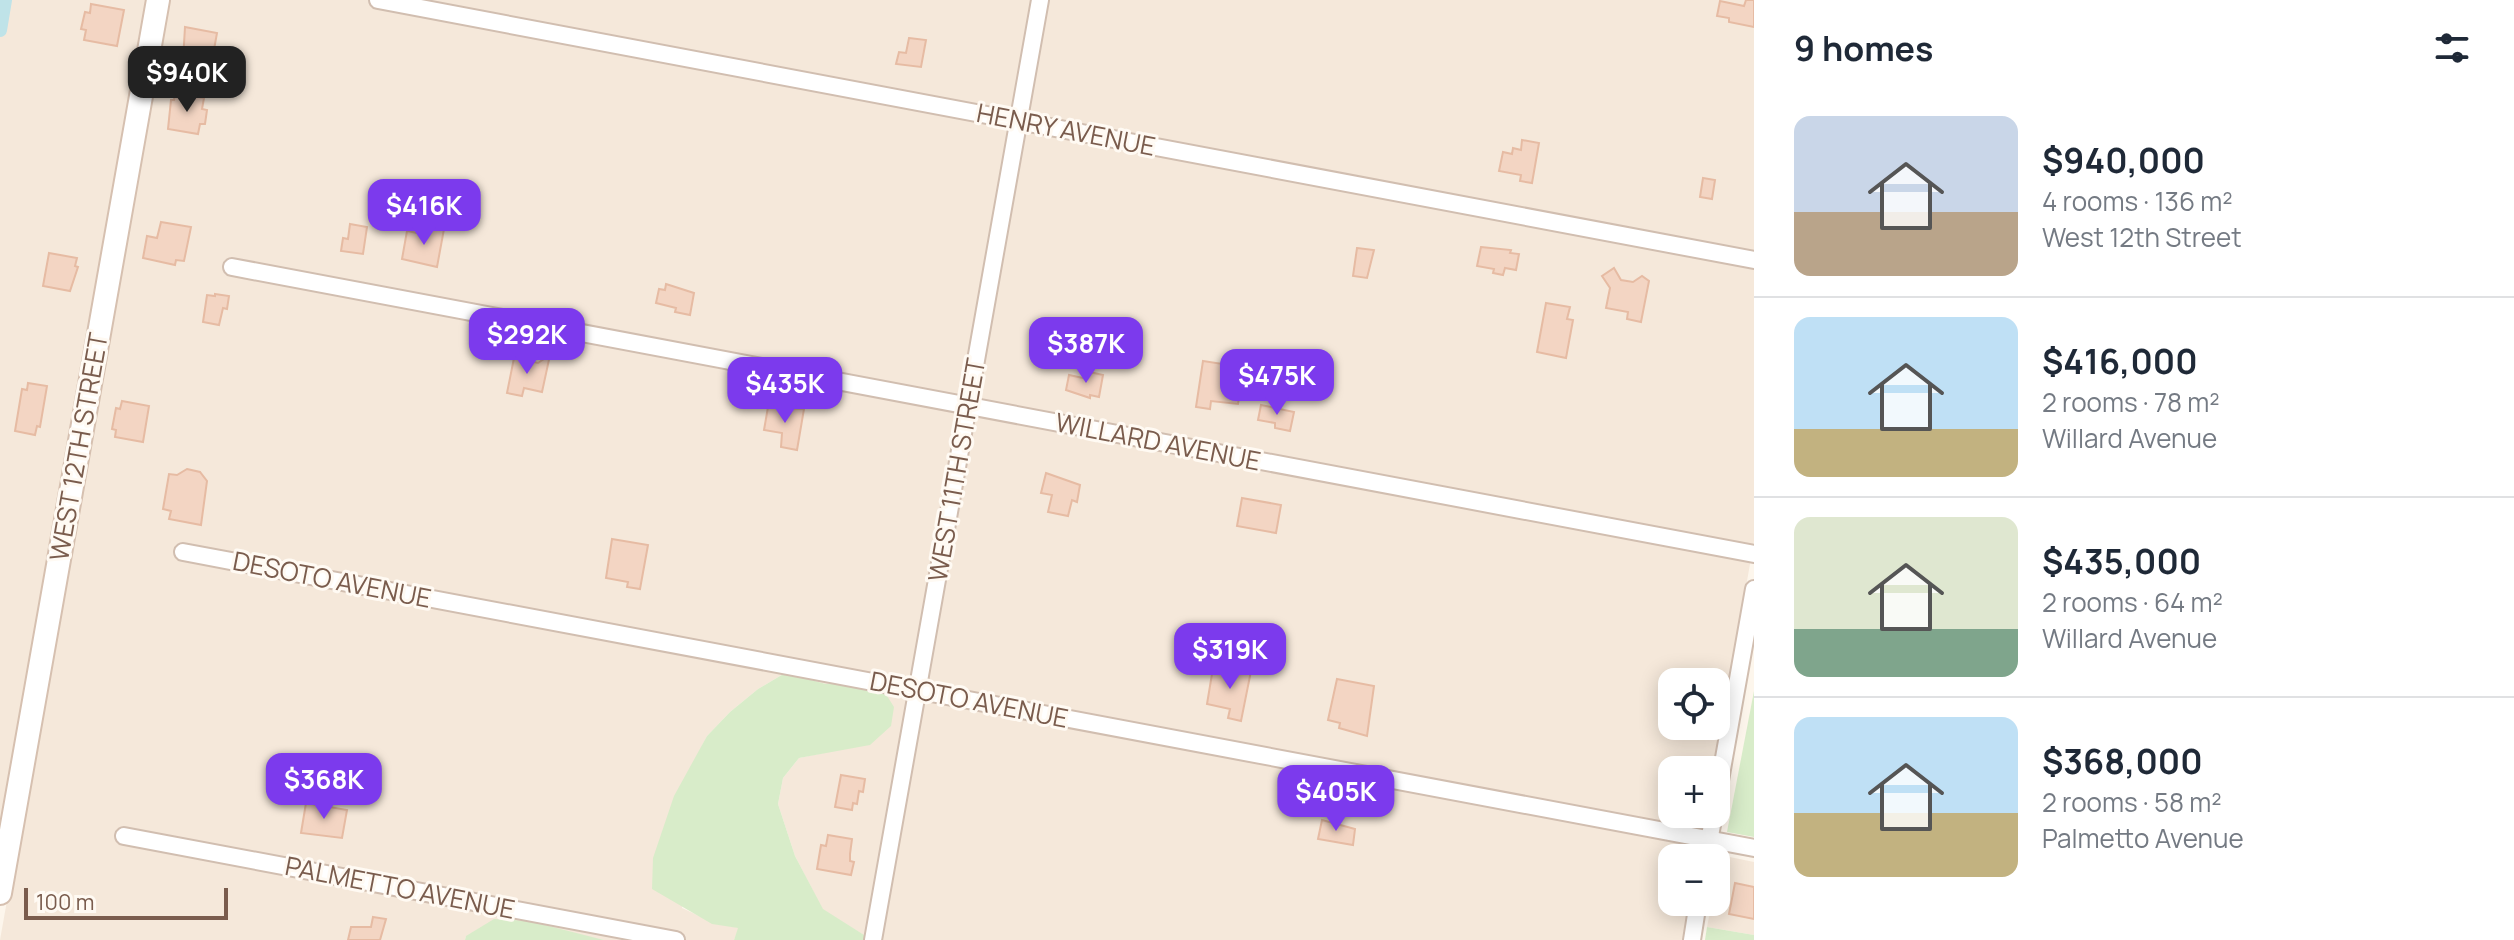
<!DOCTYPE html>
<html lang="en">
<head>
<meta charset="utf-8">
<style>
	:root { --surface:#fff; --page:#f6f6f7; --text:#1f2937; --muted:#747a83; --line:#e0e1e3; --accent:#7c3aed }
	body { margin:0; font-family:Manrope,sans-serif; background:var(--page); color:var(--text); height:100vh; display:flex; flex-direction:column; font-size:30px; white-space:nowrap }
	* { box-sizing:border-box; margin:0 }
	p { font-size:26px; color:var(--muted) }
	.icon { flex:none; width:44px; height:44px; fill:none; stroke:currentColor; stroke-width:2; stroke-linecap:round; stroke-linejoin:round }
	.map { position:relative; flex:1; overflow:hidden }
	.panel { display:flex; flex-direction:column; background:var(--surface); width:760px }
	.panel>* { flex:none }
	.buttons { position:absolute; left:1658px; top:668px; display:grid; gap:16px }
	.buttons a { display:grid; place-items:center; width:72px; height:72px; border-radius:16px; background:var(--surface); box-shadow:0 4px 20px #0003; font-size:40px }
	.scale { position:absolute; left:24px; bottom:20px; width:204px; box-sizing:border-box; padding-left:8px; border:4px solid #7a5c4d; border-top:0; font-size:22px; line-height:28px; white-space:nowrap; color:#7a5c4d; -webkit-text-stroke:6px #fffaf3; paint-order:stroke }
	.price { position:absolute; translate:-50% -68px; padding:0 18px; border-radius:16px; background:var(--accent); color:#fff; font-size:26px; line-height:52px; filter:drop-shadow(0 2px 4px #0008) }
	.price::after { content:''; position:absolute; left:50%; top:48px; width:24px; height:18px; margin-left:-12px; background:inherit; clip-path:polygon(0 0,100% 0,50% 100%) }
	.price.active { background:#222; color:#fff }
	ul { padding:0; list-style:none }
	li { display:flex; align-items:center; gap:24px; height:200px; padding:0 40px }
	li+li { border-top:2px solid var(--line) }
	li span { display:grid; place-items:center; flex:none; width:224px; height:160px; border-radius:16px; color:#555 }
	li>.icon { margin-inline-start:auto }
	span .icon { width:96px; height:96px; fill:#fffc; stroke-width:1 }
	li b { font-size:34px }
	h2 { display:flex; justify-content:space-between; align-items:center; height:96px; padding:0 40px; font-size:34px }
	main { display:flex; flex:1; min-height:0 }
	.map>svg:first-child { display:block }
	.residential { fill:#f5e8da; fill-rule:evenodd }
	.green { fill:#d8ecc9 }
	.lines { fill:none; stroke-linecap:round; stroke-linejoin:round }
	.canal { stroke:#bfe3e8; stroke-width:14 }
	.building { fill:#f3d5c3; stroke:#e6bba3; stroke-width:2 }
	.street-casing { stroke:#d1beb0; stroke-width:20 }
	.secondary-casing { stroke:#d6c0b0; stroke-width:26 }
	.street { stroke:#fff; stroke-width:16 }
	.secondary { stroke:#fff; stroke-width:22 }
	.labels { text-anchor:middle; stroke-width:6; stroke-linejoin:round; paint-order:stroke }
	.street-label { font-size:26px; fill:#7a5c4d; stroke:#fffaf3 }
</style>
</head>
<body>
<main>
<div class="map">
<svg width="1754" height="940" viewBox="0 0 1754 940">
	<rect width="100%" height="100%" fill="#fdf6ec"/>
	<!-- residential -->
	<g class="residential">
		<polygon points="0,0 151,0 0,848"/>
		<path d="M167,0H1754V541L1714,770H1672V814H1706L1698,858H1672V902H1690L1683,940H872L823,910L795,856L778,804L783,778L799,758L828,752L842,681L826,684L785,673L758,689L730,712L707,736L692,766L682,908L710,921L739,928L734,940H604L578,935L466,936L465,940H0ZM1672,682H1716V726H1672Z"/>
		<polygon points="1720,855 1754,862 1754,935 1707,927 1712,902 1716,902"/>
	</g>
	<!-- green -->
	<g class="green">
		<polygon points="785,673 826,684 841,681 882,688 894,707 891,726 870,745 799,758 783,778 778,804 795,856 823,909 872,940 734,940 738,928 712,924 652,889 653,858 674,796 707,736 730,712 758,689"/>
		<polygon points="1754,691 1754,837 1727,832"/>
		<polygon points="494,919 529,921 604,940 465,940 466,936"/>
		<polygon points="1707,927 1754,935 1754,940 1705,940"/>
	</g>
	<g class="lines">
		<!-- canal -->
		<polyline class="canal" points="0,30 5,0"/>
	</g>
	<!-- building -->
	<g class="building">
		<polygon points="1746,0 1754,0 1754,27 1729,22 1729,18 1717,16 1720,1 1744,6"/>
		<polygon points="91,4 124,10 117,46 84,40 86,30 81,29 85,12 90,13"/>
		<polygon points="185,27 217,33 211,66 183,61"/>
		<polygon points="909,38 926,40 921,67 896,64 899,52 906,53"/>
		<polygon points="175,93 204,98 202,109 207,110 205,124 200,124 198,134 168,129 171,100 174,100"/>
		<polygon points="1522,140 1539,143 1532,183 1520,181 1521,175 1499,171 1503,152 1512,154 1513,148 1521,150"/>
		<polygon points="1703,178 1715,180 1712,199 1700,197"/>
		<polygon points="161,222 191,227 184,261 176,260 175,265 143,258 147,236 157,238"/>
		<polygon points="350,224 367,227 363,254 341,251 343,238 348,239"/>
		<polygon points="429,226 444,229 437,267 402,259 407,231 427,235"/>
		<polygon points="1481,247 1511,250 1510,253 1519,254 1516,270 1505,268 1503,275 1493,273 1494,269 1477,266"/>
		<polygon points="1357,248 1374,250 1367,278 1353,276"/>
		<polygon points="49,253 77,258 75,266 78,267 70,291 43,286"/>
		<polygon points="1614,268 1621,280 1633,282 1642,276 1649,281 1641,322 1627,319 1628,312 1606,308 1610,288 1602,276"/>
		<polygon points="666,284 694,293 690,315 675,312 676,308 656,303 659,289 665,290"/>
		<polygon points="215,294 229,296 227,309 223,308 219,325 203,322 207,295 215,296"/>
		<polygon points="1546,303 1570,307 1567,319 1573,320 1566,358 1537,352"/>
		<polygon points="550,355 542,392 524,388 522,396 507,393 514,358 538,363"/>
		<polygon points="1203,361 1223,364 1223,368 1233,370 1231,378 1242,380 1238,404 1211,401 1210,409 1196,407"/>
		<polygon points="1085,371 1103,375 1099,397 1090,395 1090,398 1066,390 1069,375 1083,378"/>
		<polygon points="28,383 47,386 40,427 37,426 35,435 15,431 22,389 27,390"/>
		<polygon points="122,401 149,406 143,442 115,437 116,430 112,429 116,408 120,409"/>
		<polygon points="1261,405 1294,412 1290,431 1275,428 1275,423 1258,420"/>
		<polygon points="768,407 804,409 797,450 781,447 782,433 764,430"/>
		<polygon points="187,469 200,472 207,481 201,525 169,519 171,511 163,509 169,474 177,475"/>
		<polygon points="1046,473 1080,485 1077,502 1072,500 1068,516 1048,512 1052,495 1041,493"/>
		<polygon points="1242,498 1281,505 1276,533 1237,526"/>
		<polygon points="612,539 648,545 640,589 627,587 628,582 606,578"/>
		<polygon points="1213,668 1236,672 1237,668 1251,671 1241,721 1228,718 1230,709 1207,704"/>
		<polygon points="1337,679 1374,686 1367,736 1339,728 1340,723 1328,720"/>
		<polygon points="841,775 865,779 863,792 859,791 857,804 853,803 852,810 835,807"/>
		<polygon points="306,803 347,810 342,838 301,833"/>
		<polygon points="1322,820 1355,829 1353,845 1318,839"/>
		<polygon points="828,835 852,839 850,854 850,861 854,862 851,875 817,869 821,845 826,846"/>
		<polygon points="1735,883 1754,887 1754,919 1729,914"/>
		<polygon points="373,917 386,919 380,940 348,940 351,927 371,927"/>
	</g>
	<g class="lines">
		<defs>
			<g id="street">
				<polyline points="378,0 1754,260"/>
				<polyline points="232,267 1754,554"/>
				<polyline points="183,552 1754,848"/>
				<polyline points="1716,803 1754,589"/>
				<polyline points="124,836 676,940"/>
				<polyline points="1706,858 1714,814"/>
				<polyline points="873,940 1040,0"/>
				<polyline points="1692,940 1698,902"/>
			</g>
			<polyline id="secondary" points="0,893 158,0"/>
		</defs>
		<!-- street casing -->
		<use href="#street" class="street-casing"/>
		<!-- secondary casing -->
		<use href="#secondary" class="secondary-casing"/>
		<!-- street -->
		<use href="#street" class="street"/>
		<!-- secondary -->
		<use href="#secondary" class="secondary"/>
	</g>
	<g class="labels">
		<!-- street labels -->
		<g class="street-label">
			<text transform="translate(1066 130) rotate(11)" y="9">HENRY AVENUE</text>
			<text transform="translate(1158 442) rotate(11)" y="9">WILLARD AVENUE</text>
			<text transform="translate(79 447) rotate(-80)" y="9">WEST 12TH STREET</text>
			<text transform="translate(957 470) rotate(-80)" y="9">WEST 11TH STREET</text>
			<text transform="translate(332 580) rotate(11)" y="9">DESOTO AVENUE</text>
			<text transform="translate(969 700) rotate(11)" y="9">DESOTO AVENUE</text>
			<text transform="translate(400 888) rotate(11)" y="9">PALMETTO AVENUE</text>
		</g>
	</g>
</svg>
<div class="buttons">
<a><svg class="icon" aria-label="locate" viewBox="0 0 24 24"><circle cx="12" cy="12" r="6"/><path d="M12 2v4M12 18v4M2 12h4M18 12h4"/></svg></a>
<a>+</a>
<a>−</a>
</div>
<div class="scale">100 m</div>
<b class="price active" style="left:187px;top:114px">$940K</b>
<b class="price" style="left:424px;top:247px">$416K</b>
<b class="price" style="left:527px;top:376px">$292K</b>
<b class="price" style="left:1086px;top:385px">$387K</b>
<b class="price" style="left:1277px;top:417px">$475K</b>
<b class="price" style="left:785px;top:425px">$435K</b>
<b class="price" style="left:1230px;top:691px">$319K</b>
<b class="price" style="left:324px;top:821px">$368K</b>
<b class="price" style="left:1336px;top:833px">$405K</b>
</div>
<section class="panel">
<h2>9 homes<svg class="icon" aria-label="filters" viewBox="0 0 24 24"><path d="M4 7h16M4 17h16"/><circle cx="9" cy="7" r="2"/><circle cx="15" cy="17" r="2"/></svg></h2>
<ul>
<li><span style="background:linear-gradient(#c9d6e8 60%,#b9a48a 0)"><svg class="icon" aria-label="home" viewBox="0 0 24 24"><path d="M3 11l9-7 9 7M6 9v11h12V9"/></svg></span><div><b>$940,000</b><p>4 rooms · 136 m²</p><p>West 12th Street</p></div></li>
<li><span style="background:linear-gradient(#bfe0f5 70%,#c2b280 0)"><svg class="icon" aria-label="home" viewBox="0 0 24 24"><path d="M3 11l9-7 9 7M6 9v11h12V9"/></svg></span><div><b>$416,000</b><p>2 rooms · 78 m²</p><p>Willard Avenue</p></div></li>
<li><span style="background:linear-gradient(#dfe7d0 70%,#7fa58c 0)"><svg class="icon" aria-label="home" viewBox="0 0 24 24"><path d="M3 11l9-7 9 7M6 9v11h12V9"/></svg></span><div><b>$435,000</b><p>2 rooms · 64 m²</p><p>Willard Avenue</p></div></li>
<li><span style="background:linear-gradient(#bfe0f5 60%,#c2b280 0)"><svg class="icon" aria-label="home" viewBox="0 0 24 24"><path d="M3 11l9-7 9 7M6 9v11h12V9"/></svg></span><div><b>$368,000</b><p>2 rooms · 58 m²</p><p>Palmetto Avenue</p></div></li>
</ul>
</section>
</main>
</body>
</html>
